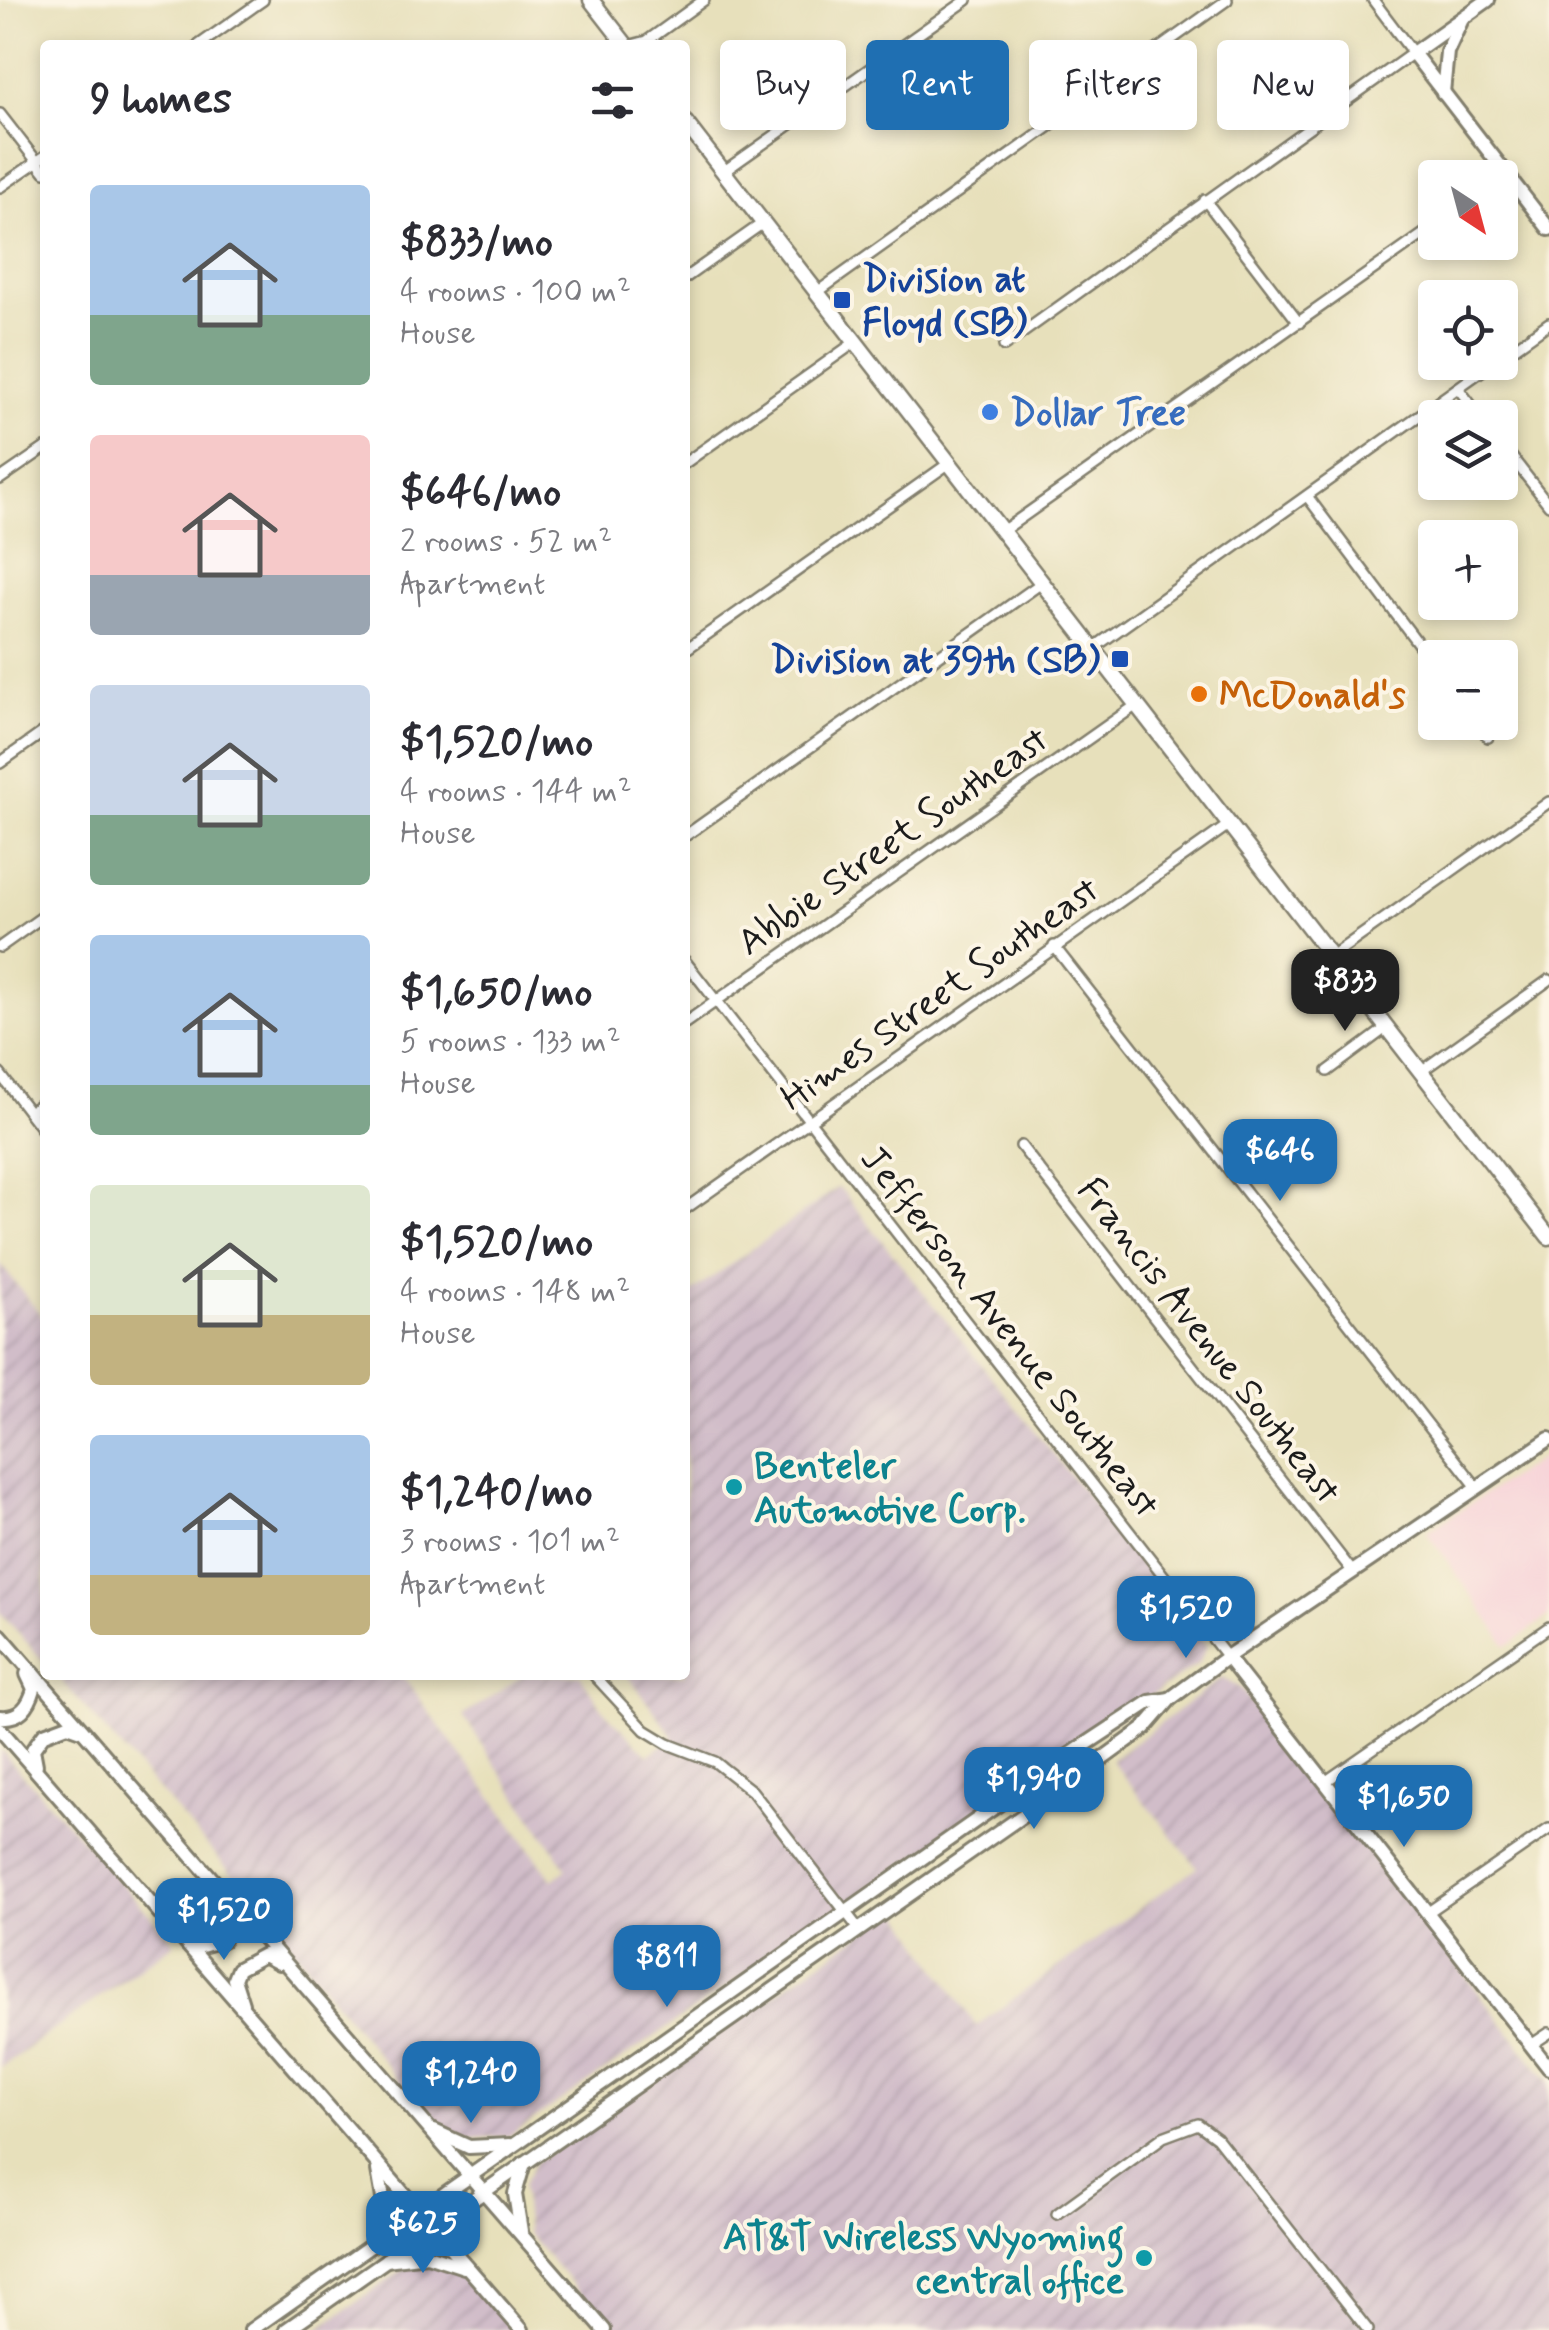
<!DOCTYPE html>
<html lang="en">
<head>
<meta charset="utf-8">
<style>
	:root { --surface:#fff; --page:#f7f7f7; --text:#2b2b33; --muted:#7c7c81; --accent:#1f6fb2 }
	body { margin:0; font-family:Mynerve,sans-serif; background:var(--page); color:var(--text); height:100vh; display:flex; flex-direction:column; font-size:38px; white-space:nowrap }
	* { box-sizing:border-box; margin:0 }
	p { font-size:32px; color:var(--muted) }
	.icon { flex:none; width:55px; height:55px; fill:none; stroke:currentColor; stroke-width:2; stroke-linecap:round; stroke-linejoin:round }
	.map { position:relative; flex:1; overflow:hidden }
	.sheet { position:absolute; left:40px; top:40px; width:650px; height:1640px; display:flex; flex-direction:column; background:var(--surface); border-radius:10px; box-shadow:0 5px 15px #0003 }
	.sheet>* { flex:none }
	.banner { position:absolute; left:720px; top:40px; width:678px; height:90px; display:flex; gap:20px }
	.needle { width:65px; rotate:144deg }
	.fabs { position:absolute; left:1418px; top:160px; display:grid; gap:20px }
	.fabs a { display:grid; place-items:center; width:100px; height:100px; border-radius:10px; background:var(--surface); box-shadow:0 5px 15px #0003; font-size:50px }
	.price { position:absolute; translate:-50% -85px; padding:0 22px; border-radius:20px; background:var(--accent); color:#fff; font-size:32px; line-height:65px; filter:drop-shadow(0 2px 5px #0008) }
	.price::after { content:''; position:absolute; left:50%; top:60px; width:30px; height:22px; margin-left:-15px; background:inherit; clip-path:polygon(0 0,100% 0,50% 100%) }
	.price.active { background:#222; color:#fff }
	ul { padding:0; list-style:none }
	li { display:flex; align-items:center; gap:30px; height:250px; padding:0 50px }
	li span { display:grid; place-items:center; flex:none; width:280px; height:200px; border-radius:10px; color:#555 }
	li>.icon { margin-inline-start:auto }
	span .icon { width:120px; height:120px; fill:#fffc; stroke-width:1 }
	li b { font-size:42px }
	h2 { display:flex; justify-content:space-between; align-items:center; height:120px; padding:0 50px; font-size:42px }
	.pill { padding:0 35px; border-radius:10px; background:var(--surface); box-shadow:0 5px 15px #0003; font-size:35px; line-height:90px }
	.pill.active { background:var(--accent); color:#fff }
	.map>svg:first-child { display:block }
	.built { fill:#f6cfd7 }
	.industrial { fill:url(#industrial-furrows) }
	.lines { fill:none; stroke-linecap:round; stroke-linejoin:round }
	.street-casing { stroke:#827e6c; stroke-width:14 }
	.secondary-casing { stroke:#827e6c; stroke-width:18 }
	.primary-casing { stroke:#827e6c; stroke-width:19 }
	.street { stroke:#fff; stroke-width:9 }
	.secondary { stroke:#fff; stroke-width:12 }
	.primary { stroke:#fff; stroke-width:14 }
	.transit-dot { fill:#1a4fb4; stroke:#fcf5e5; stroke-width:4 }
	.shop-dot { fill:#3f7fe0; stroke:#fcf5e5; stroke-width:4 }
	.food-dot { fill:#e8710a; stroke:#fcf5e5; stroke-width:4 }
	.culture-dot { fill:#0f9aa8; stroke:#fcf5e5; stroke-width:4 }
	.labels { text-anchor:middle; stroke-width:8; stroke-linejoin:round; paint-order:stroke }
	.transit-label { font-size:38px; font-weight:bold; fill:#164399; stroke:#fcf5e5; text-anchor:start }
	.shop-label { font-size:38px; font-weight:bold; fill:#366cbe; stroke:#fcf5e5; text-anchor:start }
	.food-label { font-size:38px; font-weight:bold; fill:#c56008; stroke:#fcf5e5; text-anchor:start }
	.street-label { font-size:38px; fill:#1c1c1c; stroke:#fcf5e5 }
	.culture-label { font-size:38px; font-weight:bold; fill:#0d838f; stroke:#fcf5e5; text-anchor:start }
</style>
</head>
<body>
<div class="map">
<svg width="1549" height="2330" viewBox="0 0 1549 2330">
	<defs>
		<pattern id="industrial-furrows" width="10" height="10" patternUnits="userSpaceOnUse" patternTransform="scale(2.5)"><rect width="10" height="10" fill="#d1bdc9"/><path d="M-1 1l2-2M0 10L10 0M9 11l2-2" fill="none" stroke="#b3a2ac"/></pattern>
	</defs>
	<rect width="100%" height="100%" fill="#fcf5e5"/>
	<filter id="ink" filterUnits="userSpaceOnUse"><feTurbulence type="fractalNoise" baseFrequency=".01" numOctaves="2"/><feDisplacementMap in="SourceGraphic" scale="20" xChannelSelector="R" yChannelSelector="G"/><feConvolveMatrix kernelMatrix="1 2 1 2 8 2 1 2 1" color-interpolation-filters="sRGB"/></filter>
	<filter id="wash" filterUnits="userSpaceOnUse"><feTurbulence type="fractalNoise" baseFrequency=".0048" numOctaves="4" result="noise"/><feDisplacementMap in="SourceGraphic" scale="40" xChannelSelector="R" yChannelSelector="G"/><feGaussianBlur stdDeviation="2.25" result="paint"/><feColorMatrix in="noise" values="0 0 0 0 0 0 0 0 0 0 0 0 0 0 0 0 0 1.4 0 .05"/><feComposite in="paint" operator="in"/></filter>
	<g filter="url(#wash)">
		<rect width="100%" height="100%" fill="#e7e0bb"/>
		<!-- built -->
		<polygon class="built" points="1549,1453 1549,1616 1507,1646 1427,1532"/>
		<!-- industrial -->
		<g class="industrial">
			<polygon points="839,1187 1207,1646 1199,1663 510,2136 462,2139 431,2122 248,1892 56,1675 402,1675 553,1880 567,1869 463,1716 523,1675 580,1675 606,1713 649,1755 674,1737 627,1675 685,1675 685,1297"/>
			<polygon points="0,1264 45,1320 45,1663 0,1612"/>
			<polygon points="1222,1678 1240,1688 1549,2082 1549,2330 612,2330 527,2233 522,2186 535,2162 898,1908 976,2026 1197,1867 1111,1760"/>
			<polygon points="0,1749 175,1943 0,2068"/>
			<polygon points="431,2259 465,2274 513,2330 317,2330 412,2263"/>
		</g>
	</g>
	<g filter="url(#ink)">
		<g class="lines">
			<defs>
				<g id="street">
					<polyline points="199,45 263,0"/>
					<polyline points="632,45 647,41 704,0"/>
					<polyline points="0,114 45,172"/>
					<polyline points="723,172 967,0"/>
					<polyline points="0,187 45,156"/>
					<polyline points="1205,200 1299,323"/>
					<polyline points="685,278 763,223"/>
					<polyline points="816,293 1227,0"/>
					<polyline points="1004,346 1413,53 1373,0"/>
					<polyline points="1500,358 1549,323"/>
					<polyline points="1458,388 1481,418"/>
					<polyline points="1500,442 1549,505"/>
					<polyline points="685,463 854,343"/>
					<polyline points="0,479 45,448"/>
					<polyline points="1307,496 1435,666"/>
					<polyline points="1001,532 1435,226"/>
					<polyline points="1092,649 1494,362"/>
					<polyline points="685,650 948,464"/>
					<polyline points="1477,722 1488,737"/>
					<polyline points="0,763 45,731"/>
					<polyline points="685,836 1040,584"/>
					<polyline points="1054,946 1476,1486"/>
					<polyline points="0,947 45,915"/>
					<polyline points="1329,958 1549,802"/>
					<polyline points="685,961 1227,1657"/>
					<polyline points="685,1023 1135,706"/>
					<polyline points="1328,1071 1386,1028"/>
					<polyline points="1420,1072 1549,980"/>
					<polyline points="0,1074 45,1133"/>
					<polyline points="29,1112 45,1101"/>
					<polyline points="1021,1146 1352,1571"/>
					<polyline points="685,1209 1227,826"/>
					<polyline points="594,1675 645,1730 668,1744 715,1762 752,1791 858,1928"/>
					<polyline points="1325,1782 1549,1627"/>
					<polyline points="1427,1913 1549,1829"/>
					<polyline points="1531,2045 1549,2033"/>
					<polyline points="1057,2214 1163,2137 1198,2124 1217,2138 1368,2330"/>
				</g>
				<g id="secondary">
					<polyline points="1488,0 1413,53 1549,229"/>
					<polyline points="1443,93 1447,52 1462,19"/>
					<polyline points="0,1635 604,2330"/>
					<polyline points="1227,1657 1549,2068"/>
					<path d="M0,1717C19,1719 29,1707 34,1689L27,1674"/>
					<polyline points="0,1729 522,2330"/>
					<polyline points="36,1765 33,1749 44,1734 68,1725 82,1730"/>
					<polyline points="187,1941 198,1947 223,1940 238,1910"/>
					<polyline points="242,2004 234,1979 238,1969 264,1955 279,1963"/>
					<polyline points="434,2131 469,2147 510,2145"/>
					<polyline points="521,2231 515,2194 524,2163"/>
					<polyline points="374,2241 386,2215 378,2170"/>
					<polyline points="386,2260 427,2255 464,2267"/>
					<polyline points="251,2330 1056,1764 1150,1702 1170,1699"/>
					<polyline points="286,2330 1065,1786 1145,1728 1170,1699 1227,1657 1549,1439"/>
				</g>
				<g id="primary">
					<polyline points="591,0 626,45"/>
					<polyline points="685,122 1549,1237"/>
				</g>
			</defs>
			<!-- street casing -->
			<use href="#street" class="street-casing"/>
			<!-- secondary casing -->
			<use href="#secondary" class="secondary-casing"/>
			<!-- primary casing -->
			<use href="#primary" class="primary-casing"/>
			<!-- street -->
			<use href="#street" class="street"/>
			<!-- secondary -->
			<use href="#secondary" class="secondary"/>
			<!-- primary -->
			<use href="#primary" class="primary"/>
		</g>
	</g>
	<!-- markers -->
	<g class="transit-dot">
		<rect x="832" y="290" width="20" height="20" rx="5"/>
		<rect x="1110" y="649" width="20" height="20" rx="5"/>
	</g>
	<circle class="shop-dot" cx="990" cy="412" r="10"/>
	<circle class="food-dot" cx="1199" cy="694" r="10"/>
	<g class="culture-dot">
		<circle cx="734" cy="1487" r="10"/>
		<circle cx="1144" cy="2258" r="10"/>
	</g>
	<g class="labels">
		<!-- transit labels -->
		<g class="transit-label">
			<text x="862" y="291">Division at<tspan x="862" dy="44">Floyd (SB)</tspan></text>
			<text x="1100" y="672" text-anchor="end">Division at 39th (SB)</text>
		</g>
		<!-- shop labels -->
		<g class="shop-label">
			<text x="1010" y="425">Dollar Tree</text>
		</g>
		<!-- food labels -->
		<g class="food-label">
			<text x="1219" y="707">McDonald's</text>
		</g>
		<!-- street labels -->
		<g class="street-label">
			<text transform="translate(892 840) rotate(-35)" y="13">Abbie Street Southeast</text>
			<text transform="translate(939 993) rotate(-35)" y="13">Himes Street Southeast</text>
			<text transform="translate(1011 1331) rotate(52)" y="13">Jefferson Avenue Southeast</text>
			<text transform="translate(1210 1340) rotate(52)" y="13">Francis Avenue Southeast</text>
		</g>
		<!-- culture labels -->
		<g class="culture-label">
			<text x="754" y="1478">Benteler<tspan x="754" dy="44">Automotive Corp.</tspan></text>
			<text x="1124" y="2249" text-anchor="end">AT&amp;T Wireless Wyoming<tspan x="1124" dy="44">central office</tspan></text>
		</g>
	</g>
</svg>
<div class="fabs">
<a><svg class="needle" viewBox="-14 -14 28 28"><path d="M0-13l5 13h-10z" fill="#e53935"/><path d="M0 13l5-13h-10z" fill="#7c7c81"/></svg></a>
<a><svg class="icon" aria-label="locate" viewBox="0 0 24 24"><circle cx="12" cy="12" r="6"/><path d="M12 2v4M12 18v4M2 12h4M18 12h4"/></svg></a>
<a><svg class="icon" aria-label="layers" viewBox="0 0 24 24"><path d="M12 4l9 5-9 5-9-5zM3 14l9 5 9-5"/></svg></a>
<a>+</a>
<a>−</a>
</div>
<b class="price active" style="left:1345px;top:1034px">$833</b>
<b class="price" style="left:1280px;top:1204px">$646</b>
<b class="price" style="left:1186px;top:1661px">$1,520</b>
<b class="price" style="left:1034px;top:1832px">$1,940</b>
<b class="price" style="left:1404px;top:1850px">$1,650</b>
<b class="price" style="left:224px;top:1963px">$1,520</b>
<b class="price" style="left:667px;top:2010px">$811</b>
<b class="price" style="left:471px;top:2126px">$1,240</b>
<b class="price" style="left:423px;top:2276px">$625</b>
<div class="banner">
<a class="pill">Buy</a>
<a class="pill active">Rent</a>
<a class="pill">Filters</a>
<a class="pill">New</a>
</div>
<section class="sheet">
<h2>9 homes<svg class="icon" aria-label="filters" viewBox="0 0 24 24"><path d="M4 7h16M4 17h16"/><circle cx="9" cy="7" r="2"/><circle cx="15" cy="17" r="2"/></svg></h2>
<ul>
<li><span style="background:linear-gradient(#a9c7e8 65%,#7fa58c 0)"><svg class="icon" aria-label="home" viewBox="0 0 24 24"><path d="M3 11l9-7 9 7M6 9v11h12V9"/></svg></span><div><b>$833/mo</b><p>4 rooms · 100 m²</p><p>House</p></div></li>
<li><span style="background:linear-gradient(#f6c9c9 70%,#9aa5b1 0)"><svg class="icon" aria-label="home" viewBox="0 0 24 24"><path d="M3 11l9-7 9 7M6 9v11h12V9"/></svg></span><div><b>$646/mo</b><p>2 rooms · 52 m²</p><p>Apartment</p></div></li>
<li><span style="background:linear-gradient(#c9d6e8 65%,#7fa58c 0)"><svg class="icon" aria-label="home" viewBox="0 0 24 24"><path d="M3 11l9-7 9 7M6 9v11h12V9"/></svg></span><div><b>$1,520/mo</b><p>4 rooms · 144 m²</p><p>House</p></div></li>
<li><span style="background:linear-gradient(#a9c7e8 75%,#7fa58c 0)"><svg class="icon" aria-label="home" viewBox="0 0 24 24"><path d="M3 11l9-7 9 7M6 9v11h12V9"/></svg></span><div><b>$1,650/mo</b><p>5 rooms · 133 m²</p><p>House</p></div></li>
<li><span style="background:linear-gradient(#dfe7d0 65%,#c2b280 0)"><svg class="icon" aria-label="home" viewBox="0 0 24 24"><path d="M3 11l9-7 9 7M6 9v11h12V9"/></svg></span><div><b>$1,520/mo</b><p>4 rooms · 148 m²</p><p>House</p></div></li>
<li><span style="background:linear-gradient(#a9c7e8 70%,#c2b280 0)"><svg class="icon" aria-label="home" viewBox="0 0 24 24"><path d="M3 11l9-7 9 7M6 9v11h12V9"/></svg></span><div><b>$1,240/mo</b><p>3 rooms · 101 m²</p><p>Apartment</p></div></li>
</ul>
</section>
</div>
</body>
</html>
